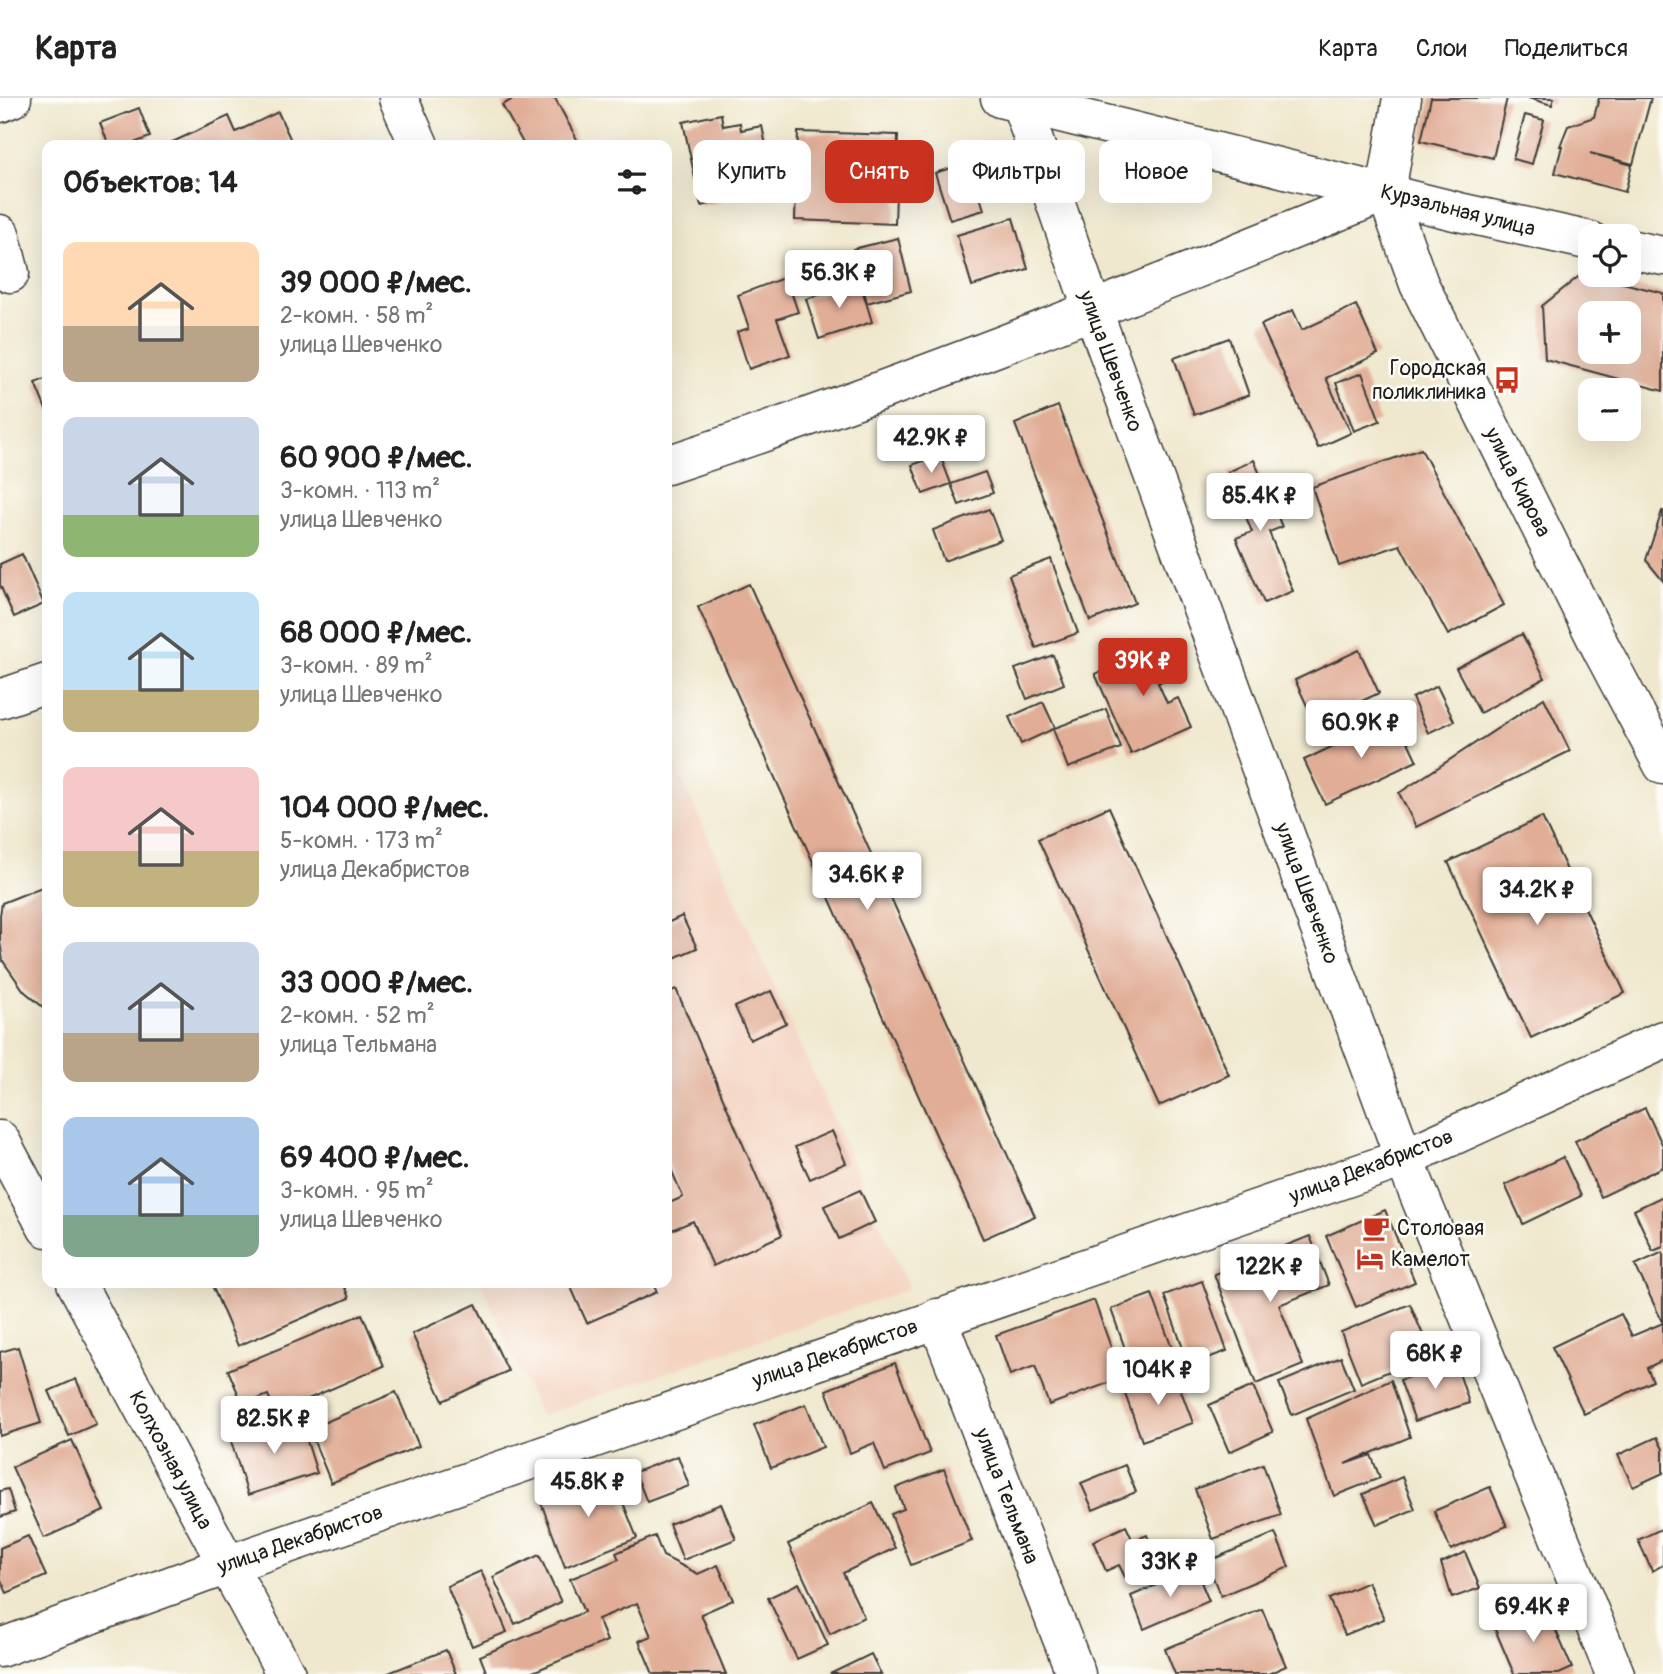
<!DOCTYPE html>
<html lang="ru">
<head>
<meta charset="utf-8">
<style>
	:root { --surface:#fff; --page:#f2f2f2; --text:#222; --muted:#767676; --line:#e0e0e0; --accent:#c8321e }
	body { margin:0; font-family:Pangolin,sans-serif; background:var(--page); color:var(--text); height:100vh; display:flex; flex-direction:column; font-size:26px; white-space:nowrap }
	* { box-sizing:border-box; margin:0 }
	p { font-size:23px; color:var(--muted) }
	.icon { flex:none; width:38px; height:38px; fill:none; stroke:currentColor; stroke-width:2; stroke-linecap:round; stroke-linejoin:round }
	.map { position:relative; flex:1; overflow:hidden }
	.side { position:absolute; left:42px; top:42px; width:630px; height:1148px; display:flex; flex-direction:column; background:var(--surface); border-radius:14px; box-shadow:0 7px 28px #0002 }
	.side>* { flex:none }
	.hud { position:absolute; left:693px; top:42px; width:665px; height:63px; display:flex; gap:14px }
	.buttons { position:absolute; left:1578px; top:126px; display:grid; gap:14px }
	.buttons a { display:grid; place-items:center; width:63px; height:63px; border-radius:14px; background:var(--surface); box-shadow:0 7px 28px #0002; font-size:35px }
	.price { position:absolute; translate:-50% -60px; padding:0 16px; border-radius:7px; background:#fff; color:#222; font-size:23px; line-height:46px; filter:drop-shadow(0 2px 4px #0008) }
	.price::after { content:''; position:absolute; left:50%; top:42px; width:21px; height:16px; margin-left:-10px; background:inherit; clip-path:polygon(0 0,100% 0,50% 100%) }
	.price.active { background:var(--accent); color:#fff }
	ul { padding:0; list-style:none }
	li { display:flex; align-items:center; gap:21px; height:175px; padding:0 21px }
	li span { display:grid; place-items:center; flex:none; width:196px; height:140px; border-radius:14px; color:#555 }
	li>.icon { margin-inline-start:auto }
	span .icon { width:84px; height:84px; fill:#fffc; stroke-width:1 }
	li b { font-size:30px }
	h2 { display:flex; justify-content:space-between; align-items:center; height:84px; padding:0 21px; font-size:30px }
	.tag { padding:0 24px; border-radius:14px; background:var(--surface); box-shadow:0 7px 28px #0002; font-size:24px; line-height:63px }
	.tag.active { background:var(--accent); color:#fff }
	header { display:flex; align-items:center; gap:42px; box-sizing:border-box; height:98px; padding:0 35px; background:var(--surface); border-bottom:2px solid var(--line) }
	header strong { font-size:33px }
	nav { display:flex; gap:38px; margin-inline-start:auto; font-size:24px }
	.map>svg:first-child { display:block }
	.built { fill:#f4d3c0 }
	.building { fill:#e1ad96; fill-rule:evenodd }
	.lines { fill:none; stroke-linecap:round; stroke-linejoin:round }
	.minor-casing { stroke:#3c3b37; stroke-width:41 }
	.minor { stroke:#fff; stroke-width:38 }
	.labels { text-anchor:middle; stroke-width:5; stroke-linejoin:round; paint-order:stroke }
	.street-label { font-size:21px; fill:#1c1c1c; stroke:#fdfcf7 }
	.poi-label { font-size:21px; fill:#1c1c1c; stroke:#fdfcf7; text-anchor:start }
</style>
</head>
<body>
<header>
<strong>Карта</strong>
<nav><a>Карта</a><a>Слои</a><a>Поделиться</a></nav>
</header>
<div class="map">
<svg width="1663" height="1576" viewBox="0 0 1663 1576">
	<rect width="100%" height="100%" fill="#fdfcf7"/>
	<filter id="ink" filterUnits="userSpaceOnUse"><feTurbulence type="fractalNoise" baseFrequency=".0143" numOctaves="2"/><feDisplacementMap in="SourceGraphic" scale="14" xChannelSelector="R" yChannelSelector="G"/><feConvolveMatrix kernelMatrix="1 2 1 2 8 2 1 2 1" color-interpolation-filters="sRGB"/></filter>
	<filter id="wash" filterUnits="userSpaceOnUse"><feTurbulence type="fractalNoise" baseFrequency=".00686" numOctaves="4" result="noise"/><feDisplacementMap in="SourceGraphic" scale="28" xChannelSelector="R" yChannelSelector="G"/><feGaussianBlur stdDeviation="1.57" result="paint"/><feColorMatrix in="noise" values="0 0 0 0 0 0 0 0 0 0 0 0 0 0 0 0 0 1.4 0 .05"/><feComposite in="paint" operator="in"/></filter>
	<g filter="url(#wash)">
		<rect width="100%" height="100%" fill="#f0e8ce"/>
		<!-- built -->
		<polygon class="built" points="667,647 909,1191 540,1318 481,1185 667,1185"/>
		<g id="blocks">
			<!-- building -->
			<g class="building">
				<polygon points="515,0 555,0 580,47 524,47 502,7"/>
				<polygon points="1431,0 1507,0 1493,60 1421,43"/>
				<polygon points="1528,0 1554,0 1552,7"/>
				<polygon points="1599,0 1651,0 1633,66 1590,55 1632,67 1625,94 1555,75 1562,48 1560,48 1568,28 1594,19"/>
				<polygon points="139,10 150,39 129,47 109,47 100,25"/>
				<polygon points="278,14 293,47 166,47 229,18 236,34"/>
				<polygon points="721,16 723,28 740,25 741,32 762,28 768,57 756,60 763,94 701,108 683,24"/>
				<polygon points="1525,17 1544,22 1532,66 1513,61"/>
				<polygon points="798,34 898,37 895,126 795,122"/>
				<polygon points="970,64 984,112 950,122 935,75"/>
				<polygon points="1013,120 1028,171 972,188 957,137"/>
				<polygon points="898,140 911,193 867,205 853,151"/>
				<path d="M1583,175L1663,195V293L1545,261L1542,208ZM1591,215H1629V254H1591Z"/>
				<polygon points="786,179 798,214 777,221 790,257 749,271 737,234 749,230 738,197"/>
				<polygon points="860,184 872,224 819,241 806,201"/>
				<polygon points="1356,207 1378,256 1326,280 1351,335 1318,350 1261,227 1293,212 1302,232"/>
				<polygon points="1229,240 1249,297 1194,317 1174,260"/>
				<polygon points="1362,275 1380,323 1354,333 1336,285"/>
				<polygon points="47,280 47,314 35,285"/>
				<polygon points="1058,308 1135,505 1090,523 1015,326"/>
				<polygon points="1421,351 1504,507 1448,537 1400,447 1339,468 1312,389"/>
				<polygon points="940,357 951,386 923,396 912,367"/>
				<polygon points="1254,362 1282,429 1269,434 1293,493 1264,505 1236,440 1252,434 1228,374"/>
				<polygon points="985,374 993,395 959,407 951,386"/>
				<polygon points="989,411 1001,442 944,463 933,432"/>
				<polygon points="1662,413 1663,413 1663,483 1646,462"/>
				<polygon points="22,456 44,506 14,519 0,487 0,466"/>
				<polygon points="1051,461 1078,535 1036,550 1009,477"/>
				<polygon points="749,486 1035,1118 983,1141 698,509"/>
				<polygon points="1522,536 1545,580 1480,615 1456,570"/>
				<polygon points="1159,543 1174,577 1158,585 1167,605 1178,600 1191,629 1131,656 1095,576 1123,563 1121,560"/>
				<polygon points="1359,552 1379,595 1315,625 1295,582"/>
				<polygon points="1053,557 1064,586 1027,601 1015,571"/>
				<polygon points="1437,588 1454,623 1428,635 1412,600"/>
				<polygon points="1544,600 1570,653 1416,729 1399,695"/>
				<polygon points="1043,604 1055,630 1106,611 1121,650 1068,670 1053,631 1021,646 1009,619"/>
				<polygon points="1396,618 1417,663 1325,706 1304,662"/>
				<polygon points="1109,709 1229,977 1159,1008 1038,741"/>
				<polygon points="1542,719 1625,895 1531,940 1448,764"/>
				<polygon points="47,787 47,908 44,910 24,893 3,863 0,844 0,817 2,805"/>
				<polygon points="682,818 697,850 667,863 667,825"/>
				<polygon points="676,891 782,1137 713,1168 693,1123 667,1134 667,1106 683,1099 667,1062 667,895"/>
				<polygon points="771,893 786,925 750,942 735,909"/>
				<polygon points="1645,1010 1663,1048 1663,1069 1601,1099 1575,1043"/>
				<polygon points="832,1033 846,1065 810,1081 795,1049"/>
				<polygon points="1563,1059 1581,1098 1523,1126 1505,1087"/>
				<polygon points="860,1092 875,1124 839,1141 824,1108"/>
				<polygon points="1663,1098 1663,1149 1653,1153 1634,1112"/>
				<polygon points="1385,1112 1415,1184 1356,1209 1326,1138"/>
				<polygon points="1310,1138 1329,1187 1279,1207 1303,1267 1256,1286 1214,1176"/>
				<polygon points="1663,1154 1663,1225 1635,1167"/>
				<polygon points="1202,1183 1227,1253 1189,1267 1164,1197"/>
				<polygon points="211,1185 343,1185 349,1200 238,1248"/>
				<polygon points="569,1185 652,1185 657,1194 587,1225"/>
				<polygon points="1152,1196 1176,1261 1134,1276 1111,1211"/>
				<polygon points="1094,1202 1122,1280 1049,1307 1035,1268 1010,1277 996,1237"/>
				<polygon points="476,1206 508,1273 443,1303 412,1236"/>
				<polygon points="1410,1206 1431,1256 1361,1285 1341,1234"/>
				<polygon points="362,1216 384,1268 276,1315 268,1297 243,1307 228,1272"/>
				<polygon points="1621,1216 1632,1238 1663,1225 1663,1262 1647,1270 1653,1283 1584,1316 1552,1249"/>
				<polygon points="18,1249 41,1325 0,1338 0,1254"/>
				<polygon points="1341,1259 1354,1291 1292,1317 1279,1285"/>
				<polygon points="1455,1263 1469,1305 1415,1323 1400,1282"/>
				<polygon points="895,1265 930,1355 885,1373 874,1345 850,1355 826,1292"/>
				<polygon points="1174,1274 1193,1325 1142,1343 1124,1293"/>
				<polygon points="76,1281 96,1326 69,1338 49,1293"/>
				<polygon points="1391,1282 1410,1339 1345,1366 1371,1357 1380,1380 1334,1398 1306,1321"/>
				<polygon points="1253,1288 1273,1334 1229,1354 1209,1307"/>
				<polygon points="396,1294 419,1348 331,1385 309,1331"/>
				<polygon points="806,1306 823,1349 771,1370 754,1327"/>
				<polygon points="299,1318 317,1375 248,1397 230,1340"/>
				<polygon points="1657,1339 1663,1351 1663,1375 1633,1389 1618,1357"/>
				<polygon points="72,1342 104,1413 44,1440 12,1369"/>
				<polygon points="678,1358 689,1388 647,1404 635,1374"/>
				<polygon points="1263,1366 1281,1417 1213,1441 1195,1391"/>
				<polygon points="1125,1367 1136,1394 1093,1412 1081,1385"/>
				<polygon points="944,1371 972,1443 911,1467 891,1416 904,1411 896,1390"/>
				<polygon points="611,1374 637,1440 565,1469 540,1402"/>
				<polygon points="1402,1379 1415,1411 1377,1427 1363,1396"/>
				<polygon points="1490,1389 1507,1428 1451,1452 1434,1413"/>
				<polygon points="8,1391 15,1414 0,1419 0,1393"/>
				<polygon points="873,1405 895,1450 843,1475 864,1519 830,1536 788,1446"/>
				<polygon points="721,1406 736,1441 683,1462 669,1426"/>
				<polygon points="1126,1428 1133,1443 1147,1437 1158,1465 1125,1479 1119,1467 1106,1473 1093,1443"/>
				<polygon points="1663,1430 1663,1467 1652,1473 1638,1442"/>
				<polygon points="1275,1435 1289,1469 1221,1498 1206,1464"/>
				<polygon points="28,1438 46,1478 7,1495 0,1480 0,1450"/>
				<polygon points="655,1438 663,1458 698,1476 718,1467 733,1502 701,1516 726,1576 653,1576 639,1543 651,1538 637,1505 598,1521 607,1543 528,1576 487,1576 480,1558 584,1514 570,1481 619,1461 616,1455"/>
				<polygon points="1465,1454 1480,1490 1452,1500 1441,1465"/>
				<polygon points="539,1457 561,1504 515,1526 493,1479"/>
				<polygon points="1195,1470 1209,1503 1144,1531 1131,1498"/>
				<polygon points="481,1473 507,1534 472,1548 447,1488"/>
				<polygon points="1368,1484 1384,1521 1345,1537 1329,1501"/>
				<polygon points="799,1485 828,1547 797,1561 768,1500"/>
				<polygon points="1545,1507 1572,1570 1559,1576 1514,1576 1494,1529"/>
				<polygon points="1262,1511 1286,1568 1268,1576 1175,1576 1165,1551"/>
				<polygon points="446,1552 456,1576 386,1576"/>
				<polygon points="871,1556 881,1576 830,1576"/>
			</g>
		</g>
	</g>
	<g filter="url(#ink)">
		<use href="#blocks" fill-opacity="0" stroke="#3c3b37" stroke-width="2"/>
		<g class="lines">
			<defs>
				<g id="minor">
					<polyline points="398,0 419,47"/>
					<polyline points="1000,0 1459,114 1591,143"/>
					<polyline points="1402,0 1386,94 1419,186 1602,552 1663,667"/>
					<polyline points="0,5 12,0"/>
					<polyline points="1021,6 1093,213 1404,1060 1615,1576"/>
					<polyline points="0,136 10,175"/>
					<polyline points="1629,151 1663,158"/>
					<path d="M667,367C910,287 1149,191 1386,94"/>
					<polyline points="0,601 47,585"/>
					<polyline points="0,1042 47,1130"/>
					<polyline points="76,1185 286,1576"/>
					<polyline points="937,1220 1076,1576"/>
					<polyline points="0,1550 227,1467 1404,1060 1663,942"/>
				</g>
			</defs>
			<!-- minor casing -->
			<use href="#minor" class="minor-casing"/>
			<!-- minor -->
			<use href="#minor" class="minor"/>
		</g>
	</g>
	<!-- icons -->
	<defs>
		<symbol id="bus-bare" viewBox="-9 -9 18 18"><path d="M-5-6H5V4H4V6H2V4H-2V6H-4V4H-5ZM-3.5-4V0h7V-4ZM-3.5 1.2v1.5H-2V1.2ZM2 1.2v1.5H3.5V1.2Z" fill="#c8321e" stroke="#fdfcf7" stroke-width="2.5" paint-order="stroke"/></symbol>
		<symbol id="cafe-bare" viewBox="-9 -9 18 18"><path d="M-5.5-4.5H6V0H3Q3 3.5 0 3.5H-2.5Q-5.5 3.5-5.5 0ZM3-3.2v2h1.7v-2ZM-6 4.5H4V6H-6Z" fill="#c8321e" stroke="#fdfcf7" stroke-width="2.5" paint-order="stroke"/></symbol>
		<symbol id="hotel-bare" viewBox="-9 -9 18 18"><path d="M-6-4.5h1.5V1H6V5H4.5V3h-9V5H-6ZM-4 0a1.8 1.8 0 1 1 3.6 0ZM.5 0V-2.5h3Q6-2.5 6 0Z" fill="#c8321e" stroke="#fdfcf7" stroke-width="2.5" paint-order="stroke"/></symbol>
	</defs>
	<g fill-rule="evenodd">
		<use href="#bus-bare" x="1488" y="263" width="38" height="38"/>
		<use href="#cafe-bare" x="1357" y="1111" width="38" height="38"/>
		<use href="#hotel-bare" x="1351" y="1142" width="38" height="38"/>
	</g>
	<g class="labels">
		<!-- street labels -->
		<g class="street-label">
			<text transform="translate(1458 112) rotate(14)" y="7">Курзальная улица</text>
			<text transform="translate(1111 263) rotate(70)" y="7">улица Шевченко</text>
			<text transform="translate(1518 384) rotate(63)" y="7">улица Кирова</text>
			<text transform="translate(1307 795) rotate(70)" y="7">улица Шевченко</text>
			<text transform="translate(1371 1068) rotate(-21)" y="7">улица Декабристов</text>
			<text transform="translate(835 1255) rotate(-19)" y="7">улица Декабристов</text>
			<text transform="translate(171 1362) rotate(62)" y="7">Колхозная улица</text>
			<text transform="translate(1007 1398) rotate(69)" y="7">улица Тельмана</text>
			<text transform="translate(300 1441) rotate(-19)" y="7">улица Декабристов</text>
		</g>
		<!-- poi labels -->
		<g class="poi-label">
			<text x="1486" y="277" text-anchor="end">Городская<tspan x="1486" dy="24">поликлиника</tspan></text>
			<text x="1397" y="1137">Столовая</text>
			<text x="1391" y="1168">Камелот</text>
		</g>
	</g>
</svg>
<div class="buttons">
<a><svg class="icon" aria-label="locate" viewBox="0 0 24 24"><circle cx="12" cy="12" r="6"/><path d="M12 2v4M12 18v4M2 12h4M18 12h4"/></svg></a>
<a>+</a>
<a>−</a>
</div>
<b class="price" style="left:839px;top:212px">56.3K ₽</b>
<b class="price" style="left:931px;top:377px">42.9K ₽</b>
<b class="price" style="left:1260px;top:435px">85.4K ₽</b>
<b class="price active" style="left:1143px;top:600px">39K ₽</b>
<b class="price" style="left:1361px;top:662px">60.9K ₽</b>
<b class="price" style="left:867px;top:814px">34.6K ₽</b>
<b class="price" style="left:1537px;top:829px">34.2K ₽</b>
<b class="price" style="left:1270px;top:1206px">122K ₽</b>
<b class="price" style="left:1435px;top:1293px">68K ₽</b>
<b class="price" style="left:1158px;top:1309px">104K ₽</b>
<b class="price" style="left:274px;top:1358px">82.5K ₽</b>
<b class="price" style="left:588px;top:1421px">45.8K ₽</b>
<b class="price" style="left:1170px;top:1501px">33K ₽</b>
<b class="price" style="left:1533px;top:1546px">69.4K ₽</b>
<div class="hud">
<a class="tag">Купить</a>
<a class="tag active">Снять</a>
<a class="tag">Фильтры</a>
<a class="tag">Новое</a>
</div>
<section class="side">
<h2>Объектов: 14<svg class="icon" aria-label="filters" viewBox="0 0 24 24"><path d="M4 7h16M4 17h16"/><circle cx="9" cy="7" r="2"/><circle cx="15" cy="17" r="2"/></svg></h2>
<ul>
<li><span style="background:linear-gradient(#ffd9b3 60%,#b9a48a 0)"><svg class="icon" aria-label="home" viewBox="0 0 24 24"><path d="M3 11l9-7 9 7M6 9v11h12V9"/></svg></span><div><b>39 000 ₽/мес.</b><p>2-комн. · 58 m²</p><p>улица Шевченко</p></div></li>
<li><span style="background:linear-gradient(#c9d6e8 70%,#8fb573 0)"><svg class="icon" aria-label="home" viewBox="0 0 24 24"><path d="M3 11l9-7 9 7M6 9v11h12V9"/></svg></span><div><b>60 900 ₽/мес.</b><p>3-комн. · 113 m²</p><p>улица Шевченко</p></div></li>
<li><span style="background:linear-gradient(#bfe0f5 70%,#c2b280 0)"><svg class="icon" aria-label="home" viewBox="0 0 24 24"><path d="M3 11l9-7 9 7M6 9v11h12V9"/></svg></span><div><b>68 000 ₽/мес.</b><p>3-комн. · 89 m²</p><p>улица Шевченко</p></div></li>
<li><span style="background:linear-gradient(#f6c9c9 60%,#c2b280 0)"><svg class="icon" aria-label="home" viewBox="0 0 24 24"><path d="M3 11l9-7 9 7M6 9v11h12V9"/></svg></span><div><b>104 000 ₽/мес.</b><p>5-комн. · 173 m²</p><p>улица Декабристов</p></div></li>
<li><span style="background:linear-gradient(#c9d6e8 65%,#b9a48a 0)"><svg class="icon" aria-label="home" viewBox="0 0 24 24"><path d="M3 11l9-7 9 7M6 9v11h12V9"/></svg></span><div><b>33 000 ₽/мес.</b><p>2-комн. · 52 m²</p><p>улица Тельмана</p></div></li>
<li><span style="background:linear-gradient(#a9c7e8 70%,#7fa58c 0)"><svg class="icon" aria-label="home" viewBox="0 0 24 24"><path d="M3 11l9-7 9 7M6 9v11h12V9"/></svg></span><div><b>69 400 ₽/мес.</b><p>3-комн. · 95 m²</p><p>улица Шевченко</p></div></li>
</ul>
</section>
</div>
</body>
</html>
